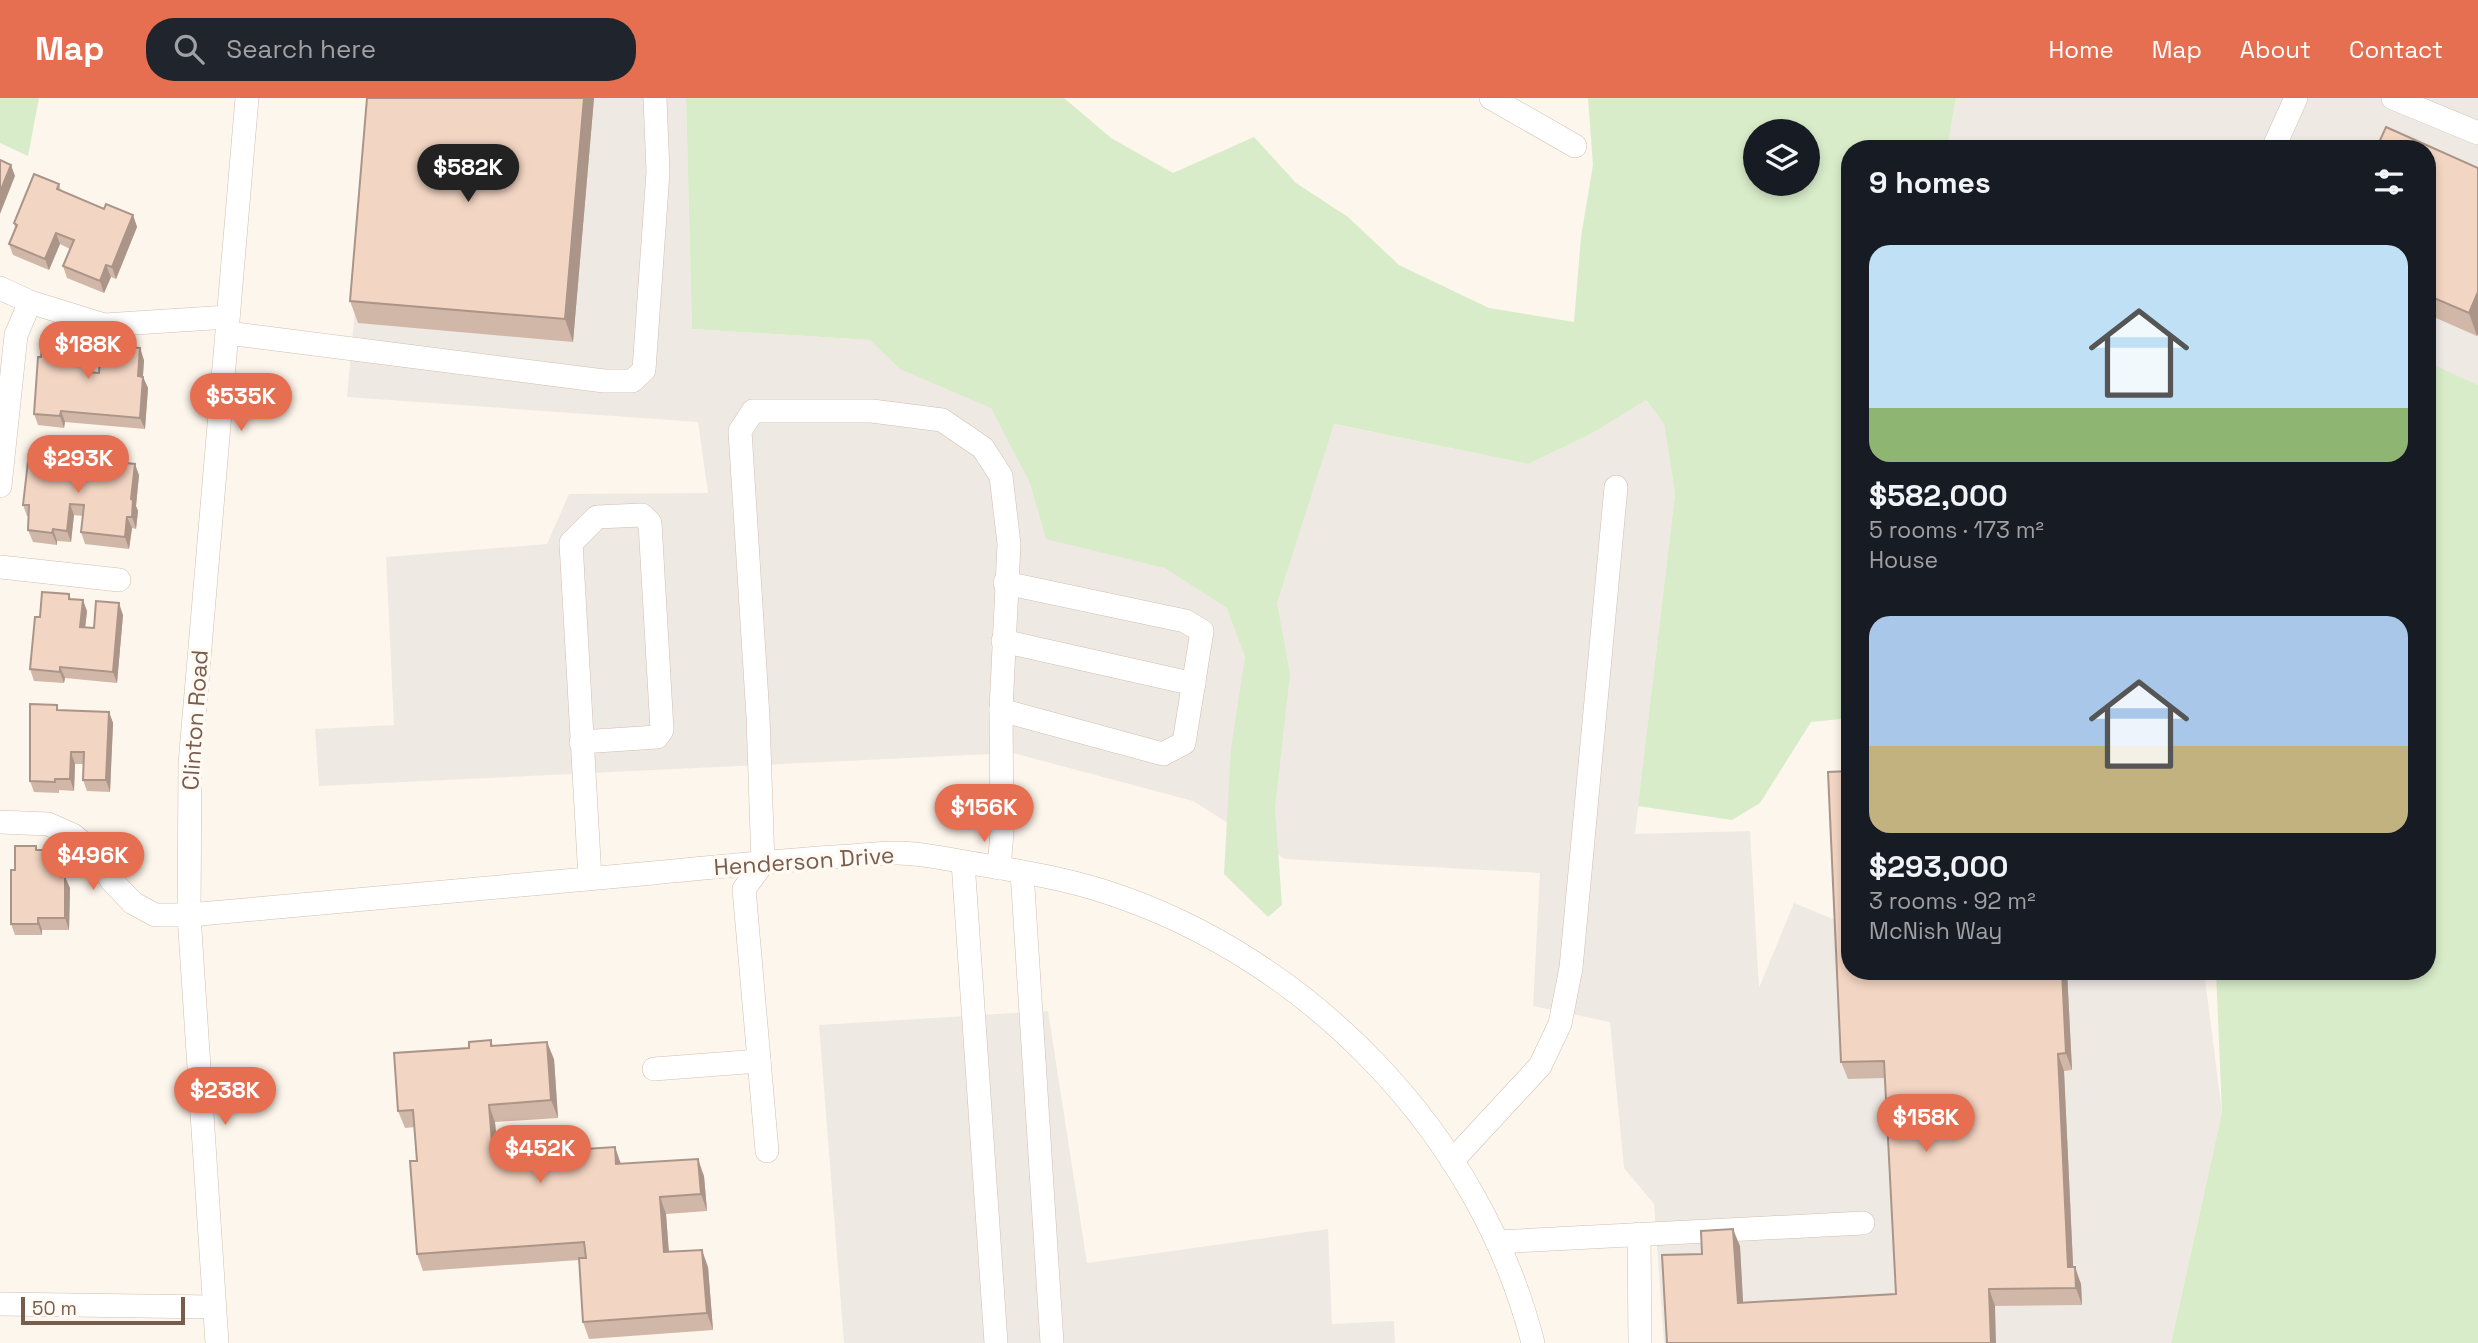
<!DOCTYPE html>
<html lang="en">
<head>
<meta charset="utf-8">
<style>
	:root { --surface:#171b24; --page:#20242c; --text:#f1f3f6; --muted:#9ea1a6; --accent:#e76f51 }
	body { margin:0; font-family:"Space Grotesk",sans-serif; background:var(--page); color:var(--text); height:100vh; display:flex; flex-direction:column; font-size:26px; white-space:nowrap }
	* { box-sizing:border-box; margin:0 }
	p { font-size:23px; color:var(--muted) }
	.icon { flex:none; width:38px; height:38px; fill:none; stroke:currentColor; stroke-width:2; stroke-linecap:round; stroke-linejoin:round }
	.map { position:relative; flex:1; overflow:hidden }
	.sheet { position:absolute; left:1841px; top:42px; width:595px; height:840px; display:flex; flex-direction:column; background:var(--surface); border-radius:28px; box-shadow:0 4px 10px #0003 }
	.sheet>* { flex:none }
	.buttons { position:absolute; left:1743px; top:21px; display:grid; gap:14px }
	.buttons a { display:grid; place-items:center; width:77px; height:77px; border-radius:50%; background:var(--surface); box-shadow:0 4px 10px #0003; font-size:35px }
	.scale { position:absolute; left:21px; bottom:18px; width:164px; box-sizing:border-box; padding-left:7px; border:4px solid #7a5c4d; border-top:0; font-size:19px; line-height:24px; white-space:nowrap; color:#7a5c4d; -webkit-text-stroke:5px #fffaf3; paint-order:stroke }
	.price { position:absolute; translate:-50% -60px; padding:0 16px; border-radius:24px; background:var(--accent); color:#fff; font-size:23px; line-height:46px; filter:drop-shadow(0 2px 4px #0008) }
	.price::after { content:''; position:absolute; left:50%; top:42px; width:21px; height:16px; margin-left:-10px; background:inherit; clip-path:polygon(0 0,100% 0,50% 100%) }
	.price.on { background:#222; color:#fff }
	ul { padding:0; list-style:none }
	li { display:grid; align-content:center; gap:14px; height:371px; padding:0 28px }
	li span { display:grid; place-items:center; height:217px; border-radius:21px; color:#555 }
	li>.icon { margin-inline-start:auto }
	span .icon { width:126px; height:126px; fill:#fffc; stroke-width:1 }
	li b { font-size:30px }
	h2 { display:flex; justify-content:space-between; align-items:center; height:84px; padding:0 28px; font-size:30px }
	header { display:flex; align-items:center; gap:42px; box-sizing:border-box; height:98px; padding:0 35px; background:var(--accent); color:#fff }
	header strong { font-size:33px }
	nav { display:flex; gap:38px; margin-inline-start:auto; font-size:24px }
	.search { width:490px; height:63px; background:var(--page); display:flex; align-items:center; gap:18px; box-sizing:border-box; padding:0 24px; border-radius:28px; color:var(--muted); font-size:26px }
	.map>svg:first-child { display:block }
	.industrial { fill:#efe9e4 }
	.green { fill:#d8ecc9; fill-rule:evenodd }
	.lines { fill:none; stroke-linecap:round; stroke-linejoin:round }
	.minor-casing { stroke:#d1beb0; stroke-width:24 }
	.minor { stroke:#fff; stroke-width:23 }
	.wall { fill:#d1b7a8 }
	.shaded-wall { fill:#aa9588 }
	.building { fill:#f3d5c3; stroke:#aa9588; stroke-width:2 }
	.labels { text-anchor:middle; stroke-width:7; stroke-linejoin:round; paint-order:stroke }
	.street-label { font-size:23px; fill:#7a5c4d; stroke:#fffaf3 }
</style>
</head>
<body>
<header>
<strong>Map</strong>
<div class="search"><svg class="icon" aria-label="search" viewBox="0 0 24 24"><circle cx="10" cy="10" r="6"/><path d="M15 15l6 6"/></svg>Search here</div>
<nav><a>Home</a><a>Map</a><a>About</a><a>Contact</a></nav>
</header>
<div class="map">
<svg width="2478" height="1245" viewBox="0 0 2478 1245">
	<rect width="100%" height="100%" fill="#fdf6ec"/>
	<!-- industrial -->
	<g class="industrial">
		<polygon points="374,0 686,0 692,231 888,243 1333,326 1528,366 1589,337 1645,301 1664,326 1675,396 1635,736 1750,733 1759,890 1794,805 1850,828 1850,873 2204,873 2222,1014 2171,1245 1664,1245 1654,1106 1624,1070 1610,924 1533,908 1540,775 1285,761 1193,703 1013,655 319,688 315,631 394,627 386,459 547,446 569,396 708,395 698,324 347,299"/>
		<polygon points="1956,0 2478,0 2478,341 2427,318 2427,51 1947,51"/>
		<polygon points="1048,913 1087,1165 1328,1131 1332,1226 1394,1223 1395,1245 844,1245 819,927"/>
	</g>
	<!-- green -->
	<g class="green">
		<polygon points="0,0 39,0 28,58 0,45"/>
		<path d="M686,0H1064L1111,40L1173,75L1254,39L1296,85L1348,119L1399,167L1489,210L1574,224L1581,139L1593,67L1588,0H1956L1947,51H1850V620L1811,624L1760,705L1732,722L1638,708L1675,396L1664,326L1646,302L1589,337L1528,366L1334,326L1277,505L1290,576L1275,711L1282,807L1268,819L1224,776L1231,650L1245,559L1227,510L1165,470L1046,441L1030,385L991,310L900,271L870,242L692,231ZM1808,33V86H1755V33Z"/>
		<polygon points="2427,264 2478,287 2478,1245 2171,1245 2222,1014 2216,873 2427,873"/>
	</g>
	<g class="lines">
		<defs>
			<g id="minor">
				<polyline points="1491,0 1575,48"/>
				<polyline points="2393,0 2478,35"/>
				<polyline points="2273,51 2296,0"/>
				<polyline points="0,190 30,204"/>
				<polyline points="228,235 604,283 632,283 644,272 658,74 655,0"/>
				<polyline points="0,388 16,237 30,204 104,227 228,219"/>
				<polyline points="0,469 119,482"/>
				<polyline points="1003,543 1194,586"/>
				<polyline points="581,644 657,639 662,632 650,425 642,417 597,419 571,445 590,780"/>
				<path d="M0,724L48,726L73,737L97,757L111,782L133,805L155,817H189C344,803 499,788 653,775C713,769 774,763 834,759C855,758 876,755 897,755C925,755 955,763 983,767C1025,774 1066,781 1106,794C1310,860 1480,1037 1533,1245"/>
				<polyline points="963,764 996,1245"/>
				<polyline points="999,770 1002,734 1001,612 1163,656 1184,645 1202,533 1185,523 1005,485"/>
				<polyline points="1022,774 1052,1245"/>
				<polyline points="654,971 759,963"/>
				<polyline points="767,1053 744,791 763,765 758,619 740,333 753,313 872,313 942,322 983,350 1001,378 1009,446 1001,612"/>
				<polyline points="1452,1063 1540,968 1560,926 1571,870 1616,389"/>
				<polyline points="1639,1136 1640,1245"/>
				<polyline points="1497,1144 1863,1125"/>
				<polyline points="0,1206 214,1209"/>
				<polyline points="217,1245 189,817 190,666 247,0"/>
			</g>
		</defs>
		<!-- minor casing -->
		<use href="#minor" class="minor-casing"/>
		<!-- minor -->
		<use href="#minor" class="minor"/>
	</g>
	<!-- wall -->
	<g class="wall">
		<polygon points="367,0 594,0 573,244 358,225 350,203"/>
		<polygon points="2427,51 2478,70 2478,236 2477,238 2427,216"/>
		<polygon points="59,86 61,93 104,111 133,117 137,129 116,181 111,179 104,195 67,180 63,168 70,151 60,146 49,172 13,157 9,146 15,130 14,125"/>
		<polygon points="67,241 68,245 92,258 91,275 99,275 144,262 143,279 148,290 145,331 65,324 64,330 38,327 34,316 41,259"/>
		<polygon points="61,363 139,377 136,408 138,413 136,431 132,430 129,451 85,446 81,434 83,418 74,417 71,444 57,443 57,447 33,444 28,432 29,418 27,418 23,407"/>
		<polygon points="69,496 71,501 87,513 85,529 94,530 123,517 117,585 65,580 64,585 34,583 30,571"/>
		<polygon points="59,612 109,614 113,625 110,694 87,693 83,682 84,666 75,666 74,693 59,692 59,695 34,694 30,683"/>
		<polygon points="37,752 65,763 65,779 70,790 69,832 42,832 42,837 15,837 11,826 15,772"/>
		<polygon points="1850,873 2067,873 2072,972 2064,973 2073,1169 2081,1186 2082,1207 1995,1208 1667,1245 1702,1156 1740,1148 1743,1205 1896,1196 1885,980 1848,981 1841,964"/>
		<polygon points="491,942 493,948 554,961 558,1020 495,1024 498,1057 621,1066 704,1078 707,1113 666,1116 669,1154 708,1169 713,1232 589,1241 583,1224 579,1162 423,1173 417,1156 417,1063 415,1029 405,1030 398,1013 469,950"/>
	</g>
	<!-- shaded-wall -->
	<g class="shaded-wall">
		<polygon points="584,0 594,0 573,244 565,221"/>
		<polygon points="11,67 15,78 0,116 0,94"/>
		<polygon points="133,117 137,129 116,181 112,169"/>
		<polygon points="56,135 60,146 49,172 45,161"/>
		<polygon points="106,167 111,179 104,195 100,183"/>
		<polygon points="2478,194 2478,236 2477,238 2469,215"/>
		<polygon points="88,246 92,258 90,286 86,274"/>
		<polygon points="140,250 144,262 142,290 138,278"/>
		<polygon points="143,279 148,290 145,331 140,320"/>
		<polygon points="61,313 65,324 64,330 60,318"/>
		<polygon points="135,366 139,377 136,408 138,413 136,431 132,419 131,401"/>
		<polygon points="70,406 74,417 71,444 67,433"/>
		<polygon points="127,419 132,430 129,451 125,439"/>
		<polygon points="53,431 57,443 57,447 52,435"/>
		<polygon points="83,502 87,513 84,540 80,529"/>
		<polygon points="119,505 123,517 117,585 113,574"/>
		<polygon points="60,569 65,580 64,585 60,574"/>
		<polygon points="109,614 113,625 110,694 106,682"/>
		<polygon points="71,654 75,666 74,693 70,681"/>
		<polygon points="61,752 65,763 65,790 61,779"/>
		<polygon points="65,779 70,790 69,832 65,820"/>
		<polygon points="38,820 42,832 42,837 38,826"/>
		<polygon points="2062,873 2067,873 2072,972 2066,955"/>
		<polygon points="547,944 554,961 558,1020 551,1002"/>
		<polygon points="2058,956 2064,973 2074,1187 2068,1169"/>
		<polygon points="489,1007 495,1024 499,1074 493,1057"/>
		<polygon points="615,1049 621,1066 616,1066"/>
		<polygon points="698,1061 704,1078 707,1113 701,1096"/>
		<polygon points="660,1099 666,1116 670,1171 664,1154"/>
		<polygon points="1733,1131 1740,1148 1744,1222 1738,1205"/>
		<polygon points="702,1152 708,1169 713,1232 707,1215"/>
		<polygon points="2075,1169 2081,1186 2082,1207 2076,1190"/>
		<polygon points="1989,1191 1995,1208 1996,1245 1991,1245"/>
	</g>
	<!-- building -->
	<g class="building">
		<polygon points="367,0 584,0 565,221 350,203"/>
		<polygon points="2386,29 2478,70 2478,194 2469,215 2427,197 2427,51 2376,51"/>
		<polygon points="0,62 11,67 0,94"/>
		<polygon points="34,76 59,86 57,91 104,111 106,106 133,117 112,169 106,167 100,183 63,168 74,142 56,135 45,161 9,146 17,127 14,125"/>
		<polygon points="43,239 67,241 67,244 88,246 86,274 99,275 101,247 140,250 138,278 143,279 140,320 61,313 60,318 34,316 38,259 41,259"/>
		<polygon points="29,355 59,358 58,363 108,368 108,363 135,366 131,401 133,402 132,419 127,419 125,439 81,434 84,407 70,406 67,433 53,431 52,435 28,432 29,407 23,407"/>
		<polygon points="42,494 69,496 69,501 83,502 80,529 94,530 96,503 119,505 113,574 60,569 60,574 30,571 35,519 40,519"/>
		<polygon points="30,606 57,607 57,612 109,614 106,682 83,682 84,654 71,654 70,681 55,681 55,684 30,683"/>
		<polygon points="1850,673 1850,873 2062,873 2066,955 2058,956 2068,1169 2075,1169 2076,1190 1989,1191 1991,1245 1667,1245 1662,1157 1702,1156 1701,1133 1733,1131 1738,1205 1896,1196 1884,963 1841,964 1828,674"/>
		<polygon points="15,748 36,748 36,752 61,752 61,779 65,779 65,820 38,820 38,826 11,826 11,772 15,772"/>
		<polygon points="491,942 491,948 547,944 551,1002 489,1007 493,1057 615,1049 616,1066 698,1061 701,1096 660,1099 664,1154 702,1152 707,1215 583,1224 579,1160 586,1160 584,1144 417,1156 410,1063 417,1063 413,1012 398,1013 394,955 469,950 469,944"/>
	</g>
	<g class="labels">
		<!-- street labels -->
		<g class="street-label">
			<text transform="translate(195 622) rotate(-86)" y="8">Clinton Road</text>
			<text transform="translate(804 763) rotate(-4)" y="8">Henderson Drive</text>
		</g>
	</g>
</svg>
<div class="buttons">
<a><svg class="icon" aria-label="layers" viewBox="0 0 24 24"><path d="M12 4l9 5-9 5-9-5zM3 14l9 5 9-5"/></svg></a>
</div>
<div class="scale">50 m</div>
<b class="price on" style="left:468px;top:106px">$582K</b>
<b class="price" style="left:88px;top:283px">$188K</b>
<b class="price" style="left:241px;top:335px">$535K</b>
<b class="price" style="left:78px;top:397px">$293K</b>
<b class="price" style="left:984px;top:746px">$156K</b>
<b class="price" style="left:93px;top:794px">$496K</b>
<b class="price" style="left:225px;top:1029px">$238K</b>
<b class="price" style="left:1926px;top:1056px">$158K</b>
<b class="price" style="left:540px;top:1087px">$452K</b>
<section class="sheet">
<h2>9 homes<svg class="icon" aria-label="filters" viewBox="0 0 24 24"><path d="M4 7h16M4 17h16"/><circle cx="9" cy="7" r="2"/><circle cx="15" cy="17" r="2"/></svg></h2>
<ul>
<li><span style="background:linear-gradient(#bfe0f5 75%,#8fb573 0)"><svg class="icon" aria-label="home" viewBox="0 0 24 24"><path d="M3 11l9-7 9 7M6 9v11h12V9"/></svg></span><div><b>$582,000</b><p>5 rooms · 173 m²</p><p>House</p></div></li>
<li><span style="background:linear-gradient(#a9c7e8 60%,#c2b280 0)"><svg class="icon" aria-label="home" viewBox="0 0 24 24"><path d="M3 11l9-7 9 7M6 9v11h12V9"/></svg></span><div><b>$293,000</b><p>3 rooms · 92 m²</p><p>McNish Way</p></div></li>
</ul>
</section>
</div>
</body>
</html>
